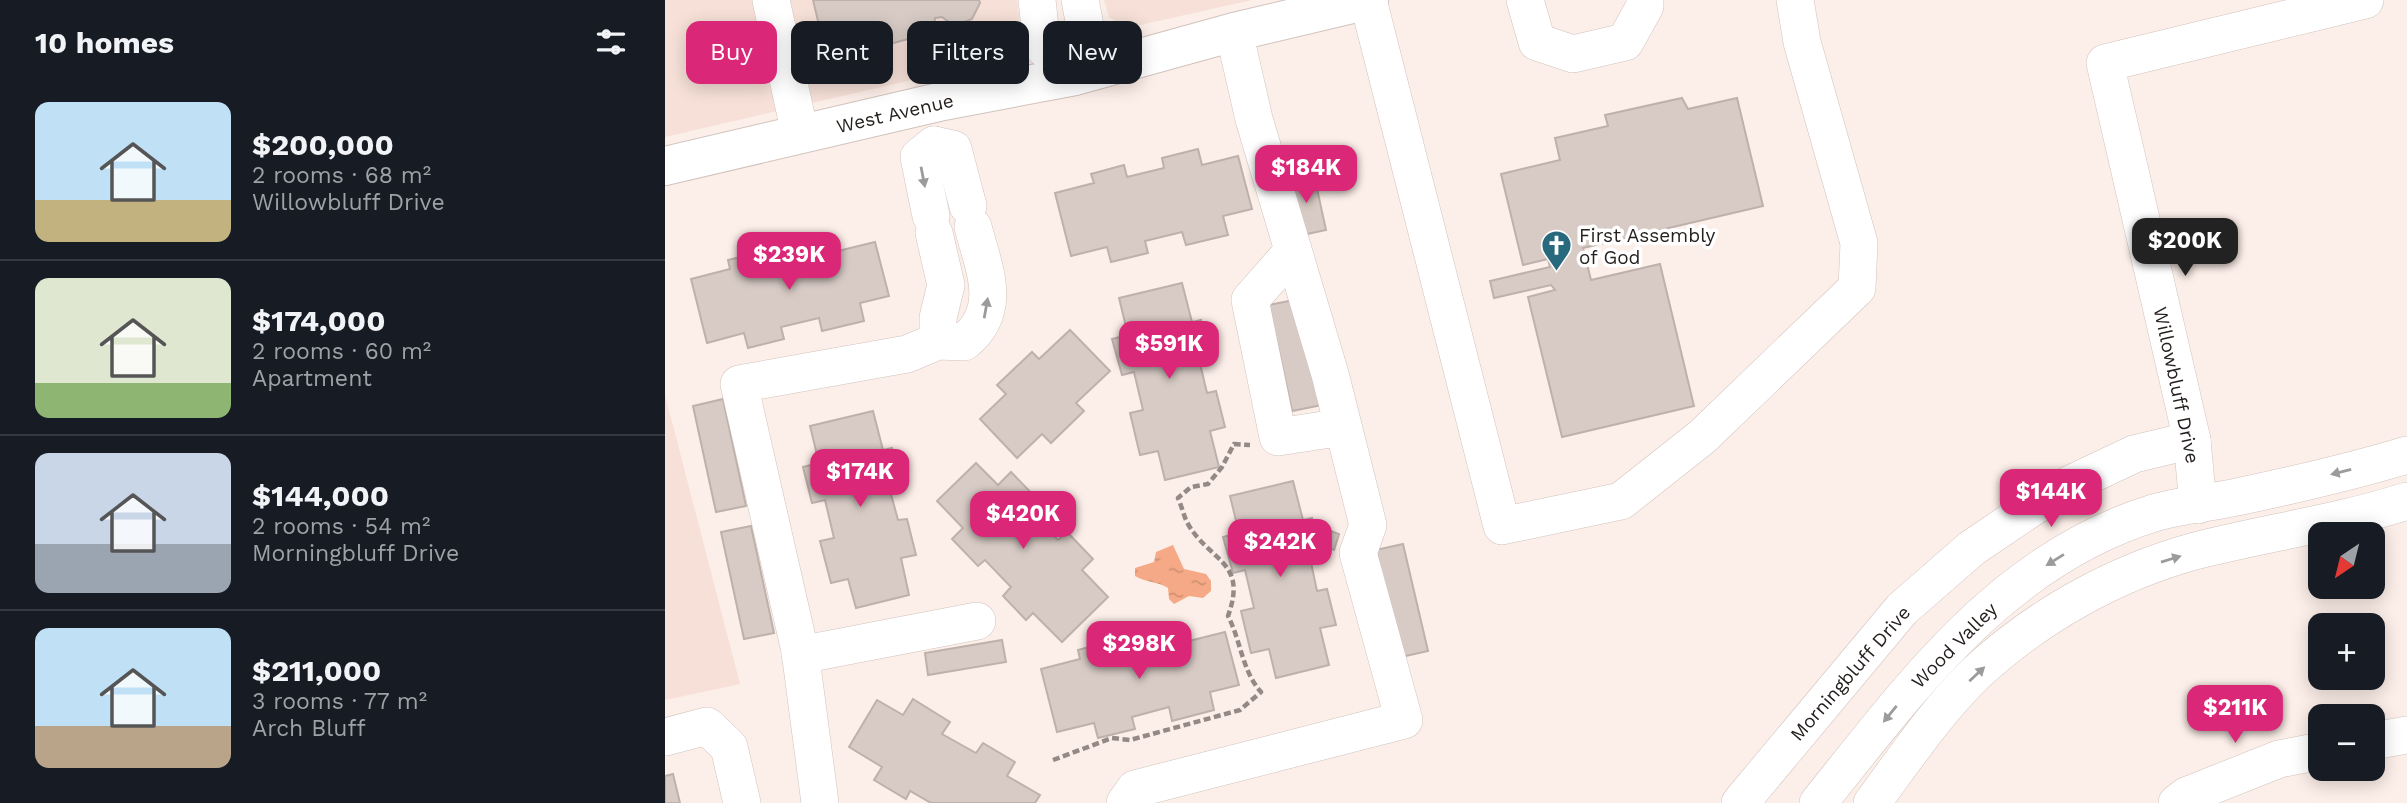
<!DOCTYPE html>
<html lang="en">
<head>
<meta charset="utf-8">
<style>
	:root { --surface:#171b24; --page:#242831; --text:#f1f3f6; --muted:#9ea1a6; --line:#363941; --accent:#db2777 }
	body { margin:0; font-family:"Work Sans",sans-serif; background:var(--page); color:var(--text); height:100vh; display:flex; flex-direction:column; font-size:26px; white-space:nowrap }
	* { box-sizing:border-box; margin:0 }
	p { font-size:23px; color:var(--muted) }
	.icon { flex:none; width:38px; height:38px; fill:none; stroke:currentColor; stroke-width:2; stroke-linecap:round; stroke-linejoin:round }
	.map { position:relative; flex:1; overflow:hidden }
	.side { display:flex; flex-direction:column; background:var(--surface); width:665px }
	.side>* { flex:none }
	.hud { position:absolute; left:21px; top:21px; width:665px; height:63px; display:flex; gap:14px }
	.needle { width:46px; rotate:215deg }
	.buttons { position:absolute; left:1643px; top:522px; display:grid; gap:14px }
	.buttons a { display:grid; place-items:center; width:77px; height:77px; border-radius:14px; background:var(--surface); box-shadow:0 4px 18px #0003; font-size:35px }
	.price { position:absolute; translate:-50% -60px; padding:0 16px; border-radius:14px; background:var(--accent); color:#fff; font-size:23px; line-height:46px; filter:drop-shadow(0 2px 4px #0008) }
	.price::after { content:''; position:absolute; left:50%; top:42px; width:21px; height:16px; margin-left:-10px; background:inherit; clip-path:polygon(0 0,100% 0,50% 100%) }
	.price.active { background:#222; color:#fff }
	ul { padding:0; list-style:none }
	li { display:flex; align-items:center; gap:21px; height:175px; padding:0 35px }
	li+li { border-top:2px solid var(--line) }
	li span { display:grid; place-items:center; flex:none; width:196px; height:140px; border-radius:14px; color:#555 }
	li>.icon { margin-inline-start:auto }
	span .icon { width:84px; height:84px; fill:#fffc; stroke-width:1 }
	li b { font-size:30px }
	h2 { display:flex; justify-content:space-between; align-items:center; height:84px; padding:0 35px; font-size:30px }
	.chip { padding:0 24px; border-radius:14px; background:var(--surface); box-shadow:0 4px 18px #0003; font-size:24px; line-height:63px }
	.chip.active { background:var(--accent); color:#fff }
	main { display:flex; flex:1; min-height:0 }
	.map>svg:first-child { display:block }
	.built { fill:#f6e0d7 }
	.water { fill:url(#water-ripples) }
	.building { fill:#d8cbc5; stroke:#beb0ab; stroke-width:2 }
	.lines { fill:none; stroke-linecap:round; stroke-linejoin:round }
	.minor-casing { stroke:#d1c3bd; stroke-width:38 }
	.major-casing { stroke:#d1c3bd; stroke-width:40 }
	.path { stroke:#938a86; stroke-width:4.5; stroke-dasharray:7 3.5; stroke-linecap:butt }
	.minor { stroke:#fff; stroke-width:37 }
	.major { stroke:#fff; stroke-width:38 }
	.oneway { fill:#9d9b9a }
	.labels { text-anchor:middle; stroke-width:7; stroke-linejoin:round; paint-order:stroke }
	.street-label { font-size:19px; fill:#26211f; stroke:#fff }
	.poi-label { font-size:19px; fill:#26211f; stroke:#fff; text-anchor:start }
</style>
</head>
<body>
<main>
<section class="side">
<h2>10 homes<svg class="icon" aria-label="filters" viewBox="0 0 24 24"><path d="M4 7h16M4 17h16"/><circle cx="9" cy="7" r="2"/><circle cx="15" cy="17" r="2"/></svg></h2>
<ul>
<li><span style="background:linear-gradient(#bfe0f5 70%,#c2b280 0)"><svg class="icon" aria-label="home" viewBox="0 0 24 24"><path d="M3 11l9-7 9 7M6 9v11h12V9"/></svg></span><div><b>$200,000</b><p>2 rooms · 68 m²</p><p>Willowbluff Drive</p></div></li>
<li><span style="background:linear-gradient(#dfe7d0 75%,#8fb573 0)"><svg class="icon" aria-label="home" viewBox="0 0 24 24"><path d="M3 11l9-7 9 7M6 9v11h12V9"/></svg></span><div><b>$174,000</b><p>2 rooms · 60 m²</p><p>Apartment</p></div></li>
<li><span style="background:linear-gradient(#c9d6e8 65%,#9aa5b1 0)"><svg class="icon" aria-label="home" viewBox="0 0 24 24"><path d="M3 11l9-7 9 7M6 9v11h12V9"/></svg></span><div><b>$144,000</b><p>2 rooms · 54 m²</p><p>Morningbluff Drive</p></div></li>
<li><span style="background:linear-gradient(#bfe0f5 70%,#b9a48a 0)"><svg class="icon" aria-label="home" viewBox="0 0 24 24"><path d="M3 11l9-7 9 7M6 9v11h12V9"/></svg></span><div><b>$211,000</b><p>3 rooms · 77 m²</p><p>Arch Bluff</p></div></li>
</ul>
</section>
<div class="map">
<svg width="1742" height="803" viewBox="0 0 1742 803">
	<defs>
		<pattern id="water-ripples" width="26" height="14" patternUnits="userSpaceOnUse" patternTransform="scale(1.75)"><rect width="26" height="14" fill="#f5a986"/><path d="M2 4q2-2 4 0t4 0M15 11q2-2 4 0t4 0" fill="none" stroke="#d29173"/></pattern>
	</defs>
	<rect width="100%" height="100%" fill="#fceee8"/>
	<!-- built -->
	<g class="built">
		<polygon points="0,0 352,0 359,54 0,137"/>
		<polygon points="439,0 587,0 462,28 444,17"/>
		<polygon points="0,395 75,684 0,700"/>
	</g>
	<!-- water -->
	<path class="water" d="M508,545L519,569L541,574L546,581V591L538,598L524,596L509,604L504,599L503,588C492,581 482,583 470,576V568L489,562L491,552Z"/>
	<!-- building -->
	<g class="building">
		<polygon points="148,0 314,0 315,3 307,19 289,26 277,17 270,18 269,32 188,54 184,60 159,46"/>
		<polygon points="1017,98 1023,109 1072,98 1098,206 918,248 926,280 995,264 1029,406 897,437 863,297 890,290 886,285 829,298 825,281 885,267 883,259 858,265 836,174 895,160 890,138 943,126 940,115"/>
		<polygon points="533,149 537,165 573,156 587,209 558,216 563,235 521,245 517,232 480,241 483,253 446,262 442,247 406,256 390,193 429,183 426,174 459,165 462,177 499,168 497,158"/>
		<polygon points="649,175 661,230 633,236 621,181"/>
		<polygon points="169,236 173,251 210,242 224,296 195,303 199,321 157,331 154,318 116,327 119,339 83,348 79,333 42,343 26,279 65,269 63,260 96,252 99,263 136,254 133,245"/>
		<polygon points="517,283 527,322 536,320 545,353 533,355 542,393 551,391 560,427 545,431 554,467 500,480 493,451 475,455 465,413 478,410 469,372 457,375 447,339 463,335 454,298"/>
		<polygon points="634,299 657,405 627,411 604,305"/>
		<polygon points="405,330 445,371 411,403 419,411 386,443 377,434 352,458 315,419 341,394 332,385 367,352 374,359"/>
		<polygon points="58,399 81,506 51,512 28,406"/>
		<polygon points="208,411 218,450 227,448 235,480 223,483 233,520 242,519 251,555 236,558 244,595 191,608 183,579 166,583 155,541 169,538 160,500 147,503 138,467 154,463 145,426"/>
		<polygon points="311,463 333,485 346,472 376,503 366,513 393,540 402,532 428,559 417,570 443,597 397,642 368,613 361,620 338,596 346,587 320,560 313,566 287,539 298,528 272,501"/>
		<polygon points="628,481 638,520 647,518 655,551 644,553 652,591 662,589 671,625 655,628 664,665 611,678 604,649 586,653 576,611 589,608 580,570 568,573 558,537 574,533 565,496"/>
		<polygon points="86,526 109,633 79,639 56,532"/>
		<polygon points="660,529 674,534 669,550 654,544"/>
		<polygon points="738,544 763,651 736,657 711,550"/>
		<polygon points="520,625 524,641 560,632 574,685 545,692 549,710 507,721 504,707 467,717 470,729 433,738 429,723 392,732 376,669 415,659 413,650 446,641 449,653 486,644 484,634"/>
		<polygon points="337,640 341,662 263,675 260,653"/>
		<polygon points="248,699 285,722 277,734 311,753 318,743 350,762 342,776 375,795 370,803 266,803 245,791 241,799 209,780 217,767 184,747 212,700 238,715"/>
		<polygon points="8,774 15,803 0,803 0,776"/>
	</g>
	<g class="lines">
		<defs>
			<g id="minor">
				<polyline points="106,0 135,134"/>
				<polyline points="372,0 377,46 410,76 422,36 415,0"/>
				<polyline points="703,0 837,526 956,501 1037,437 1192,288 1194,243 1137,42 1130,0"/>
				<polyline points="860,0 872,42 908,54 960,42 980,6 980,0"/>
				<polyline points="269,145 288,149 303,206"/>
				<polyline points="266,216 254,157 269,145"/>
				<polyline points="269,233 281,285 273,318 273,341"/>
				<polyline points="628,251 585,300 613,437 678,427"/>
				<polyline points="1533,505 1527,440 1440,63 1700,0"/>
				<polyline points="135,655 312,621"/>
				<polyline points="0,737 42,726 64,747 77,803"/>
				<polyline points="1708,741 1742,735"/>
				<path d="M155,803L135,651L74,384L242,354L273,341L299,342C339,310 319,269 308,227"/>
				<polyline points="460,803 470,789 739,720 693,553 703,525 665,374 589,119 569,32"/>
				<polyline points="1075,803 1237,609 1307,548 1393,490 1469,454 1527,440"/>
				<path d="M1153,803C1247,686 1338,559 1489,513C1516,505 1545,503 1572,497C1629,485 1686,472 1742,455"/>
				<path d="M1207,803C1239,760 1271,712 1310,674C1371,617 1449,573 1530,551C1600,533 1673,523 1742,501"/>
				<polyline points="1512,803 1521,796 1614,759 1656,751"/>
			</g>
			<polyline id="major" points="0,166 278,101 410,76 569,32 704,0"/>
		</defs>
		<!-- minor casing -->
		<use href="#minor" class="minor-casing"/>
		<!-- major casing -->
		<use href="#major" class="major-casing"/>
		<!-- path -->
		<path class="path" d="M388,760L447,738L465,740L575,710L596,692C577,671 576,641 563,616C583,561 545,562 523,524C519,517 517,507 513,498L526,487L543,484L557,467L569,444L585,445"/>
		<!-- minor -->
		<use href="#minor" class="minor"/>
		<!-- major -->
		<use href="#major" class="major"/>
	</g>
	<!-- one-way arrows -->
	<defs><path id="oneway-solid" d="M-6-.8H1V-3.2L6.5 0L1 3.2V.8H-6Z" transform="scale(1.75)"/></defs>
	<g class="oneway">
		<use href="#oneway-solid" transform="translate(258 177) rotate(79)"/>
		<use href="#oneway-solid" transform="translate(321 308) rotate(-80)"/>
		<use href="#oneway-solid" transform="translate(1676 472) rotate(166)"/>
		<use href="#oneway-solid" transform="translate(1506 559) rotate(-17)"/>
		<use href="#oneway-solid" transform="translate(1390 560) rotate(148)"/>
		<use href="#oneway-solid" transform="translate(1312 674) rotate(-43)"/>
		<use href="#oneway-solid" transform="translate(1225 714) rotate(129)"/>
	</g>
	<!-- icons -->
	<defs>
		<symbol id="church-pin" viewBox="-11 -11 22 30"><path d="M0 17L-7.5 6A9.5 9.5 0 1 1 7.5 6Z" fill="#28697d" stroke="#fff"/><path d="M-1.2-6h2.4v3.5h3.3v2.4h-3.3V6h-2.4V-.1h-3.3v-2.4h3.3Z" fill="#fff"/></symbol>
	</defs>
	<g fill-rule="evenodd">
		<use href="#church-pin" x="874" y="228" width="35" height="47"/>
	</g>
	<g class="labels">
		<!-- street labels -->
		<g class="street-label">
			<text transform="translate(230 113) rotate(-13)" y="7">West Avenue</text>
			<text transform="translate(1512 385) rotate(78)" y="7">Willowbluff Drive</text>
			<text transform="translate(1289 645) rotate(-45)" y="7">Wood Valley</text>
			<text transform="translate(1185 673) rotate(-49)" y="7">Morningbluff Drive</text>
		</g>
		<!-- poi labels -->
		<g class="poi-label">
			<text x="914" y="242">First Assembly<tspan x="914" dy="22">of God</tspan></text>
		</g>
	</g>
</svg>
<div class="buttons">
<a><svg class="needle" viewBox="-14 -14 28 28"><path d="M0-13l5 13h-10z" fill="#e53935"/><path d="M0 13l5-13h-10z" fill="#9ea1a6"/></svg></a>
<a>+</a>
<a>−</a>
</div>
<b class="price" style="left:641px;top:205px">$184K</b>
<b class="price active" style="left:1520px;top:278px">$200K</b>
<b class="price" style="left:124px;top:292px">$239K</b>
<b class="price" style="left:504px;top:381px">$591K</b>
<b class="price" style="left:195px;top:509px">$174K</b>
<b class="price" style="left:1386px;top:529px">$144K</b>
<b class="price" style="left:358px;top:551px">$420K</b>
<b class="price" style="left:615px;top:579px">$242K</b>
<b class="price" style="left:474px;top:681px">$298K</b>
<b class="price" style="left:1570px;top:745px">$211K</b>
<div class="hud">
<a class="chip active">Buy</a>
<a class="chip">Rent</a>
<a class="chip">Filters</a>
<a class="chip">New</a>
</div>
</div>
</main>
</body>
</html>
